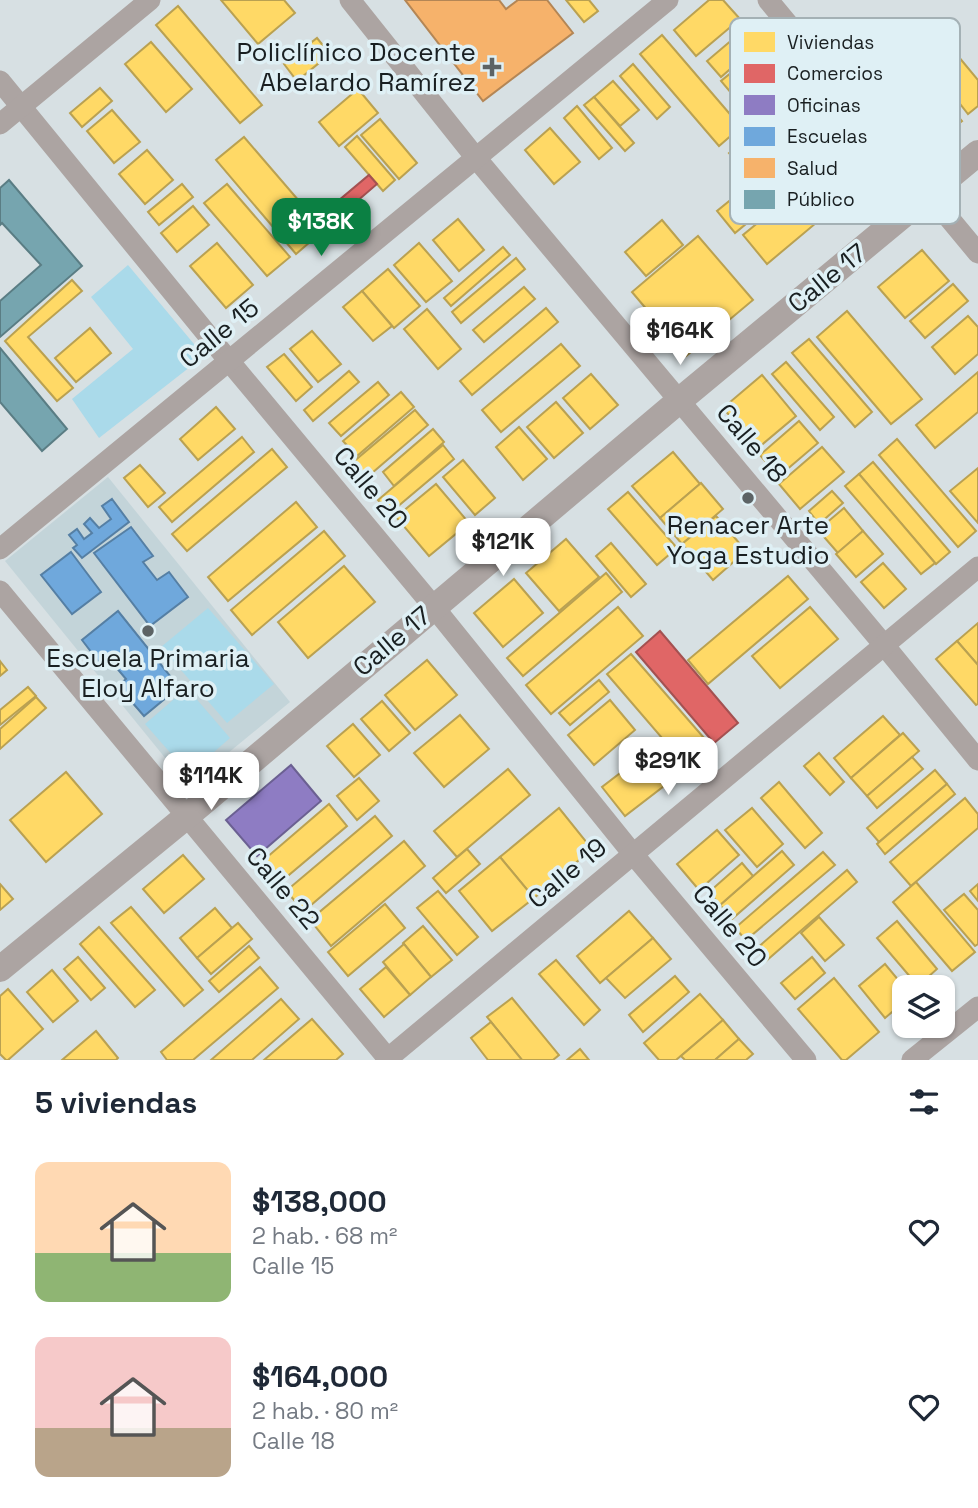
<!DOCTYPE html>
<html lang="es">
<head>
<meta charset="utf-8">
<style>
	:root { --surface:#fff; --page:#f6f6f7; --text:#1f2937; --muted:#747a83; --accent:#0b8043 }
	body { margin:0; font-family:"Space Grotesk",sans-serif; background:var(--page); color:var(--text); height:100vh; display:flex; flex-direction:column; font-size:26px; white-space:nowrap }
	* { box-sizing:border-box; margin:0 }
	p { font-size:23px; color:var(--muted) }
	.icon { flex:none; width:38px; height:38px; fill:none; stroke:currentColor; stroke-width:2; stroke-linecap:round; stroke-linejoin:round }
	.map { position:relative; height:1060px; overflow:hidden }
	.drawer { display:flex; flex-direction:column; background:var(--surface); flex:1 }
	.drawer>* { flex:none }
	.controls { position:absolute; left:892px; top:975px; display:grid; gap:14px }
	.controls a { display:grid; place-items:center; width:63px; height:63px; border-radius:14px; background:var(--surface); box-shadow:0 2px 5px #0004; font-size:35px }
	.price { position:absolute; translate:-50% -60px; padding:0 16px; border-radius:14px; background:#fff; color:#222; font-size:23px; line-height:46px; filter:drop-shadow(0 2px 4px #0008) }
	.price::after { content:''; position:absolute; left:50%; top:42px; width:21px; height:16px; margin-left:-10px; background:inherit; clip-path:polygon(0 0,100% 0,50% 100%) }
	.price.current { background:var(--accent); color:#fff }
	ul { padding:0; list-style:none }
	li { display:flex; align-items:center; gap:21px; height:175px; padding:0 35px }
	li span { display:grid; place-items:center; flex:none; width:196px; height:140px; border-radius:14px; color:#555 }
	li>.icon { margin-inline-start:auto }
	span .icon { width:84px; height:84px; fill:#fffc; stroke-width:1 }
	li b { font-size:30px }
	h2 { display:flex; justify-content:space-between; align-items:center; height:84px; padding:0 35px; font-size:30px }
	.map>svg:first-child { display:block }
	.built { fill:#c3d4d9 }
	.green { fill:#aadaea }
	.homes { fill:#ffd966; stroke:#baa151; stroke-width:2 }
	.shops { fill:#e06666; stroke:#a45151; stroke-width:2 }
	.offices { fill:#8e7cc3; stroke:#6b6092; stroke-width:2 }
	.schools { fill:#6fa8dc; stroke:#557fa4; stroke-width:2 }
	.health { fill:#f6b26b; stroke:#b48655; stroke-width:2 }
	.public { fill:#76a5af; stroke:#5a7d84; stroke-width:2 }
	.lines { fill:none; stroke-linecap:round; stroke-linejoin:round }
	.minor { stroke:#aca4a2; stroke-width:21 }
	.tertiary { stroke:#aca4a2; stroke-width:26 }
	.poi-dot { fill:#5c6365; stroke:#dff0f5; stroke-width:2.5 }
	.labels { text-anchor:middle; stroke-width:7; stroke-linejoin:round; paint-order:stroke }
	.poi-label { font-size:26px; fill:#191f21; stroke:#dff0f5 }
	.street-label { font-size:26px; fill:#191f21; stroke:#dff0f5 }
	.key { fill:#dff0f5; stroke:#a4b1b5; stroke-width:2 }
	.key-label { font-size:19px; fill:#191f21 }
</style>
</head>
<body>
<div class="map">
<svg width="978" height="1060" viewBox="0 0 978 1060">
	<rect width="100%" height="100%" fill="#d7e0e3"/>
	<!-- built -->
	<polygon class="built" points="108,477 290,702 188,786 5,561"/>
	<!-- green -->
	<g class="green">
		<polygon points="128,265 204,356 99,438 72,399 133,349 91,297"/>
		<polygon points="208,608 274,684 227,723 161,647"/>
		<polygon points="187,688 230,738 189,774 145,724"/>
	</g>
	<!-- homes -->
	<g class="homes">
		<polygon points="221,0 284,0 295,13 258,44"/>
		<polygon points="566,0 589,0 598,11 584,22"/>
		<polygon points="709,0 723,0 740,19 696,56 674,30"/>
		<polygon points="178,6 262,105 240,123 156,25"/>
		<polygon points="746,28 759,44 721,77 707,61"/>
		<polygon points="662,35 741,127 719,146 640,54"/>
		<polygon points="317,38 330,54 297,81 284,64"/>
		<polygon points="151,42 192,89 166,112 125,64"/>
		<polygon points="753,55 763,67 732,94 721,81"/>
		<polygon points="958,56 978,80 978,106 968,114 936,73"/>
		<polygon points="633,64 670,107 657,119 620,76"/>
		<polygon points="613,81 639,110 620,126 594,97"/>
		<polygon points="100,88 112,101 82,127 70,113"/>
		<polygon points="358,89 378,113 339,146 319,122"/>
		<polygon points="938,92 962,121 928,148 904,119"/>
		<polygon points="594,97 634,143 625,151 584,105"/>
		<polygon points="793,99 810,119 747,173 729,153"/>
		<polygon points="577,106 612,148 599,159 564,118"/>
		<polygon points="112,110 140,142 114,163 87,131"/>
		<polygon points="380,119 417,163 399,179 361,135"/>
		<polygon points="550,128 580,162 554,184 525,150"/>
		<polygon points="813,133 831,154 735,233 717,211"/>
		<polygon points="357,136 395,180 383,191 345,147"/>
		<polygon points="244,137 324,230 296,254 216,160"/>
		<polygon points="147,150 173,180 145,204 119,174"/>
		<polygon points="182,184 193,197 159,225 148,212"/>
		<polygon points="227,184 290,257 267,276 204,203"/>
		<polygon points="804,185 828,213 767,264 743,235"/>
		<polygon points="193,206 209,225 177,252 161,233"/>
		<polygon points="458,219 484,250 459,271 433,240"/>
		<polygon points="662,220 683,245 646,276 625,252"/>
		<polygon points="698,236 753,300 686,356 632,292"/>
		<polygon points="217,243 253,285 226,308 190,266"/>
		<polygon points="419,243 452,281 426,302 394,265"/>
		<polygon points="503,247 510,255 451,306 444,298"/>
		<polygon points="922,250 949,281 905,318 878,287"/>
		<polygon points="516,258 525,269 461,323 452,312"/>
		<polygon points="388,269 420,306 394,328 362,291"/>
		<polygon points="72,280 82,291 28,337 73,388 57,401 5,341"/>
		<polygon points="953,284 968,301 925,338 910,321"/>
		<polygon points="524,287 535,299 484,342 473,330"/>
		<polygon points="362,291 392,326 373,341 343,307"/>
		<polygon points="546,308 558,322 472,395 460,381"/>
		<polygon points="427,309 461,349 438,369 404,329"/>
		<polygon points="847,311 922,399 891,424 817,337"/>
		<polygon points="968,316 978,327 978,354 955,374 932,347"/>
		<polygon points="90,328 111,353 76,382 55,358"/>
		<polygon points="312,331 341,364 318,382 290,349"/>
		<polygon points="809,339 872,412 855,427 792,353"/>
		<polygon points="561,344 580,366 501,432 482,410"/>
		<polygon points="284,354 312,387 296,401 267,367"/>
		<polygon points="786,362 834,417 820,430 772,374"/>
		<polygon points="349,371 359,382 313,421 304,410"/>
		<polygon points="978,372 978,412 935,448 916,425"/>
		<polygon points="591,374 618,405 590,429 563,398"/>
		<polygon points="762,375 796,416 758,448 723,408"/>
		<polygon points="378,382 389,395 341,436 329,423"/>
		<polygon points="401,392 414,407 357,456 343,441"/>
		<polygon points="556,402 583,433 554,458 527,427"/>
		<polygon points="216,407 235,429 198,460 180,439"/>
		<polygon points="415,410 428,425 365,479 352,463"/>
		<polygon points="799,421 818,443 778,477 760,455"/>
		<polygon points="519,427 547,459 523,480 496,447"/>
		<polygon points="433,429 444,442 394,486 383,472"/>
		<polygon points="242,437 254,452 172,522 159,507"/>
		<polygon points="897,439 976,531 958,547 879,455"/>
		<polygon points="443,445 454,459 390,513 378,500"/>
		<polygon points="822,447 844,472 800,509 779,484"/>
		<polygon points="272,449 287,467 187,551 172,534"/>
		<polygon points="673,452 700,484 660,518 632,486"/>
		<polygon points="463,460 495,498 475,515 443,477"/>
		<polygon points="873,462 950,552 936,564 859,474"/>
		<polygon points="140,465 165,493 148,507 124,478"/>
		<polygon points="978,468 978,523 950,491"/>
		<polygon points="859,474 935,563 921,574 845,486"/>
		<polygon points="701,483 723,509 682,544 660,518"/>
		<polygon points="436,484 469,523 429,556 396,517"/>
		<polygon points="832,491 843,503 819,524 809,511"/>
		<polygon points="628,492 677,548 657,565 608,509"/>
		<polygon points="296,502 317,527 228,601 208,577"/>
		<polygon points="844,508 863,531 838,553 818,530"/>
		<polygon points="716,516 746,551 713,580 682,544"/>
		<polygon points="324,531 345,556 252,635 231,610"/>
		<polygon points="863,531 883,554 856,577 836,554"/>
		<polygon points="566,539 599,577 559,611 526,573"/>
		<polygon points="611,543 646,584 631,597 596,556"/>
		<polygon points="883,563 906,589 884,608 861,582"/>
		<polygon points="344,566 375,602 308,658 278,622"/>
		<polygon points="606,573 622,592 523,676 507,658"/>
		<polygon points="788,576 808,599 708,684 688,660"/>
		<polygon points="514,579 543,613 503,647 474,613"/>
		<polygon points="618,607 643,636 551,714 526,685"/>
		<polygon points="810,607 838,639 780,688 752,656"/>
		<polygon points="978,623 978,665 957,641"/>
		<polygon points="957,641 978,665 978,704 976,705 936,659"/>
		<polygon points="631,654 711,746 687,767 607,674"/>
		<polygon points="427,660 457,695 415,730 385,695"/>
		<polygon points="0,661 7,670 0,676"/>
		<polygon points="599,680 609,692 570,725 559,713"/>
		<polygon points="28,687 36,696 0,725 0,710"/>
		<polygon points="36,697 46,708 0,749 0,729"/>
		<polygon points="610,700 635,730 594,765 568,735"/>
		<polygon points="382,701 410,733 389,751 361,719"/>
		<polygon points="460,715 489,749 444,787 414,753"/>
		<polygon points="883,716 900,735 851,778 834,758"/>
		<polygon points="353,724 380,755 354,777 327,746"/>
		<polygon points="903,733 919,751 867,796 851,778"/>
		<polygon points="819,753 844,782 830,795 804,766"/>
		<polygon points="641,757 664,786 625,816 602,787"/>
		<polygon points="912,757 923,769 877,808 867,796"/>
		<polygon points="508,769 530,795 457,857 434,831"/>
		<polygon points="935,770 947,784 879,842 867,828"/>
		<polygon points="66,772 102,814 46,862 10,820"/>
		<polygon points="359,778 379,801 357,820 337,796"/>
		<polygon points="779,782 822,833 805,848 761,798"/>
		<polygon points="947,784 955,794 885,854 877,844"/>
		<polygon points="965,798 978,814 978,828 911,886 890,862"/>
		<polygon points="329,804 347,826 277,885 259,864"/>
		<polygon points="559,808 592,849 534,898 500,857"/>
		<polygon points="752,808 783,844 757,867 725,830"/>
		<polygon points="375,816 392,836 304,911 286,891"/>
		<polygon points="717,830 739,855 699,890 677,864"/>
		<polygon points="404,841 425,866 331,946 310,920"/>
		<polygon points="467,849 480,864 446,893 433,878"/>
		<polygon points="782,851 794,865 732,919 720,905"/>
		<polygon points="823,852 835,865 746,940 735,928"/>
		<polygon points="183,855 204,879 164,913 143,889"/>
		<polygon points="500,857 534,898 492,931 459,891"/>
		<polygon points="742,863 753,876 720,905 709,892"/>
		<polygon points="847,870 857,882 766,961 756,949"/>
		<polygon points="916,882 975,952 952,971 893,902"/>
		<polygon points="0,884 13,899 0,910"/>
		<polygon points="978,884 978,901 970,891"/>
		<polygon points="438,891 478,937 457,955 417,908"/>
		<polygon points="964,894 978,910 978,944 975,946 944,910"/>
		<polygon points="385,904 405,928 348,976 328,952"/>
		<polygon points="131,907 203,990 184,1006 111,923"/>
		<polygon points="215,908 232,928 197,958 180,938"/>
		<polygon points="629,911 653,938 600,983 577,956"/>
		<polygon points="819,917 844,945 825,961 801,933"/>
		<polygon points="897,921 937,969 918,986 877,938"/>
		<polygon points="238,923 252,939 211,974 197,958"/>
		<polygon points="423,926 452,960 431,977 403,943"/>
		<polygon points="99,927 155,990 135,1007 80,944"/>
		<polygon points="653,938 671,959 625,998 606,978"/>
		<polygon points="404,944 431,977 410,995 383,962"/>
		<polygon points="249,946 259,958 219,992 209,981"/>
		<polygon points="78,957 105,988 91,1000 64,969"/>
		<polygon points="812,957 825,973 795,999 781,983"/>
		<polygon points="556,960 600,1010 584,1025 539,974"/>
		<polygon points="885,964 905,988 905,1001 885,1018 859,986"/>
		<polygon points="260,967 278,988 193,1060 167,1060 161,1052"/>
		<polygon points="386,967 410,995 384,1017 360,989"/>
		<polygon points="52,970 78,1001 53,1022 27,992"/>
		<polygon points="675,976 689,992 643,1032 629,1015"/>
		<polygon points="834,978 879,1032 846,1060 842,1060 798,1009"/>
		<polygon points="8,989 43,1029 8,1060 6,1060 0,1054 0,996"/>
		<polygon points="700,994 723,1020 676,1060 659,1060 644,1043"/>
		<polygon points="512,998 559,1055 553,1060 522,1060 487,1017"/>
		<polygon points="281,999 299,1019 252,1060 211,1060"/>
		<polygon points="312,1019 343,1054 336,1060 264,1060"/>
		<polygon points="723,1020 739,1039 715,1060 685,1060 681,1056"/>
		<polygon points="491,1022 522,1060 488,1060 471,1038"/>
		<polygon points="96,1031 118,1058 116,1060 62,1060"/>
		<polygon points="739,1039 753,1054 746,1060 715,1060"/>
		<polygon points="580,1049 589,1060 567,1060"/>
	</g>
	<!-- shops -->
	<g class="shops">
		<polygon points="369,175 377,184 327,227 319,217"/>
		<polygon points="660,631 738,723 714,743 636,652"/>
	</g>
	<!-- offices -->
	<polygon class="offices" points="291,765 321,801 257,856 226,820"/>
	<!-- schools -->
	<g class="schools">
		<polygon points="112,499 129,522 82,558 73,548 77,545 69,535 77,529 84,539 92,533 84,524 90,518 99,528 111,519 102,506"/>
		<polygon points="131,527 153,556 143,562 157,580 169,572 188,597 150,626 94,553"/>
		<polygon points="71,552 101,592 72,614 41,575"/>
		<polygon points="118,611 179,687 144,716 118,686 126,679 110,660 102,666 82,640"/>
	</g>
	<!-- health -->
	<polygon class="health" points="405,0 499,0 506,9 518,0 547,0 573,33 483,101"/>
	<!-- public -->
	<g class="public">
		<polygon points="9,180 82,266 0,337 0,301 41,265 2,223 0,225 0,188"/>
		<polygon points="0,348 67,429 42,451 0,402"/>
	</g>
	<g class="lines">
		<!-- minor -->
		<g class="minor">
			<polyline points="350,0 476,158 884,645 978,760"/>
			<polyline points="768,0 978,253"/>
			<polyline points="0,81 229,361 433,606 633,854 806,1060"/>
			<polyline points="0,124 150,0"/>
			<polyline points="0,549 668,0"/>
			<polyline points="0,591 389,1060"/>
			<polyline points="386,1060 978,567"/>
			<polyline points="912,1060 978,1007"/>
		</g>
		<!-- tertiary -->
		<polyline class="tertiary" points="0,969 187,816 680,400 978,153"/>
	</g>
	<!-- markers -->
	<g class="poi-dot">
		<path d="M488.5 56.5h7v7h7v7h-7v7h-7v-7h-7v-7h7z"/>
		<circle cx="748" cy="498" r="7"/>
		<circle cx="148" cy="631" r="7"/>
	</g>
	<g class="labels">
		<!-- poi labels -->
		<g class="poi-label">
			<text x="476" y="61" text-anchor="end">Policlínico Docente<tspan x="476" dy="30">Abelardo Ramírez</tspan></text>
			<text x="748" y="534">Renacer Arte<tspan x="748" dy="30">Yoga Estudio</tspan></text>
			<text x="148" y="667">Escuela Primaria<tspan x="148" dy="30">Eloy Alfaro</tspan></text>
		</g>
		<!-- street labels -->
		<g class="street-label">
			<text transform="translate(827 278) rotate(-39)" y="9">Calle 17</text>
			<text transform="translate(219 333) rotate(-39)" y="9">Calle 15</text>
			<text transform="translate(752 443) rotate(50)" y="9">Calle 18</text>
			<text transform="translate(371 488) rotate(50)" y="9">Calle 20</text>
			<text transform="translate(392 641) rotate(-40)" y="9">Calle 17</text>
			<text transform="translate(567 873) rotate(-40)" y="9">Calle 19</text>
			<text transform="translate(283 888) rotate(50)" y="9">Calle 22</text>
			<text transform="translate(730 926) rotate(50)" y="9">Calle 20</text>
		</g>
	</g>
	<!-- legend -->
	<rect x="730" y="18" width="230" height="206" rx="10" class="key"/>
	<rect x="744" y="32" width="31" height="20" fill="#ffd966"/>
	<rect x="744" y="64" width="31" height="19" fill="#e06666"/>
	<rect x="744" y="95" width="31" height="20" fill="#8e7cc3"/>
	<rect x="744" y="127" width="31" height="19" fill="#6fa8dc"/>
	<rect x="744" y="158" width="31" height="20" fill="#f6b26b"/>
	<rect x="744" y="190" width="31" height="19" fill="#76a5af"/>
	<g class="key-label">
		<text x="787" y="49">Viviendas</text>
		<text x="787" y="80">Comercios</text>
		<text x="787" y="112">Oficinas</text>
		<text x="787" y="143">Escuelas</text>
		<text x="787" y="175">Salud</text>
		<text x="787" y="206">Público</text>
	</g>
</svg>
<div class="controls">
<a><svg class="icon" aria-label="layers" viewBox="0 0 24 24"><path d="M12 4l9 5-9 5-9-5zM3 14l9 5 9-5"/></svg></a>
</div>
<b class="price current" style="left:321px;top:258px">$138K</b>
<b class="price" style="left:680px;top:367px">$164K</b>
<b class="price" style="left:503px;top:578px">$121K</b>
<b class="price" style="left:668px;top:797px">$291K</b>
<b class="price" style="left:211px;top:812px">$114K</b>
</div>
<section class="drawer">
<h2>5 viviendas<svg class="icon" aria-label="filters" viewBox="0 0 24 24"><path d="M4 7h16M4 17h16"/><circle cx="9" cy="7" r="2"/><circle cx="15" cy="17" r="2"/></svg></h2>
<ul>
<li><span style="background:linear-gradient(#ffd9b3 65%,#8fb573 0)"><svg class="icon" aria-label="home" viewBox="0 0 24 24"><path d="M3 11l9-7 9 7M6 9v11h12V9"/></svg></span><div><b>$138,000</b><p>2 hab. · 68 m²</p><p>Calle 15</p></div><svg class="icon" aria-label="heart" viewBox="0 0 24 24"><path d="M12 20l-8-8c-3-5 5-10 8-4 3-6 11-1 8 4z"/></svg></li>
<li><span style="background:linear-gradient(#f6c9c9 65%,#b9a48a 0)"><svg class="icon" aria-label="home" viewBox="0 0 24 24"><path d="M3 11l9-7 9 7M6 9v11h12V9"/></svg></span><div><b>$164,000</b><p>2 hab. · 80 m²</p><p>Calle 18</p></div><svg class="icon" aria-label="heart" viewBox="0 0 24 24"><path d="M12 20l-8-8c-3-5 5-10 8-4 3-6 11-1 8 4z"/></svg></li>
</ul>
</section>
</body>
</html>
